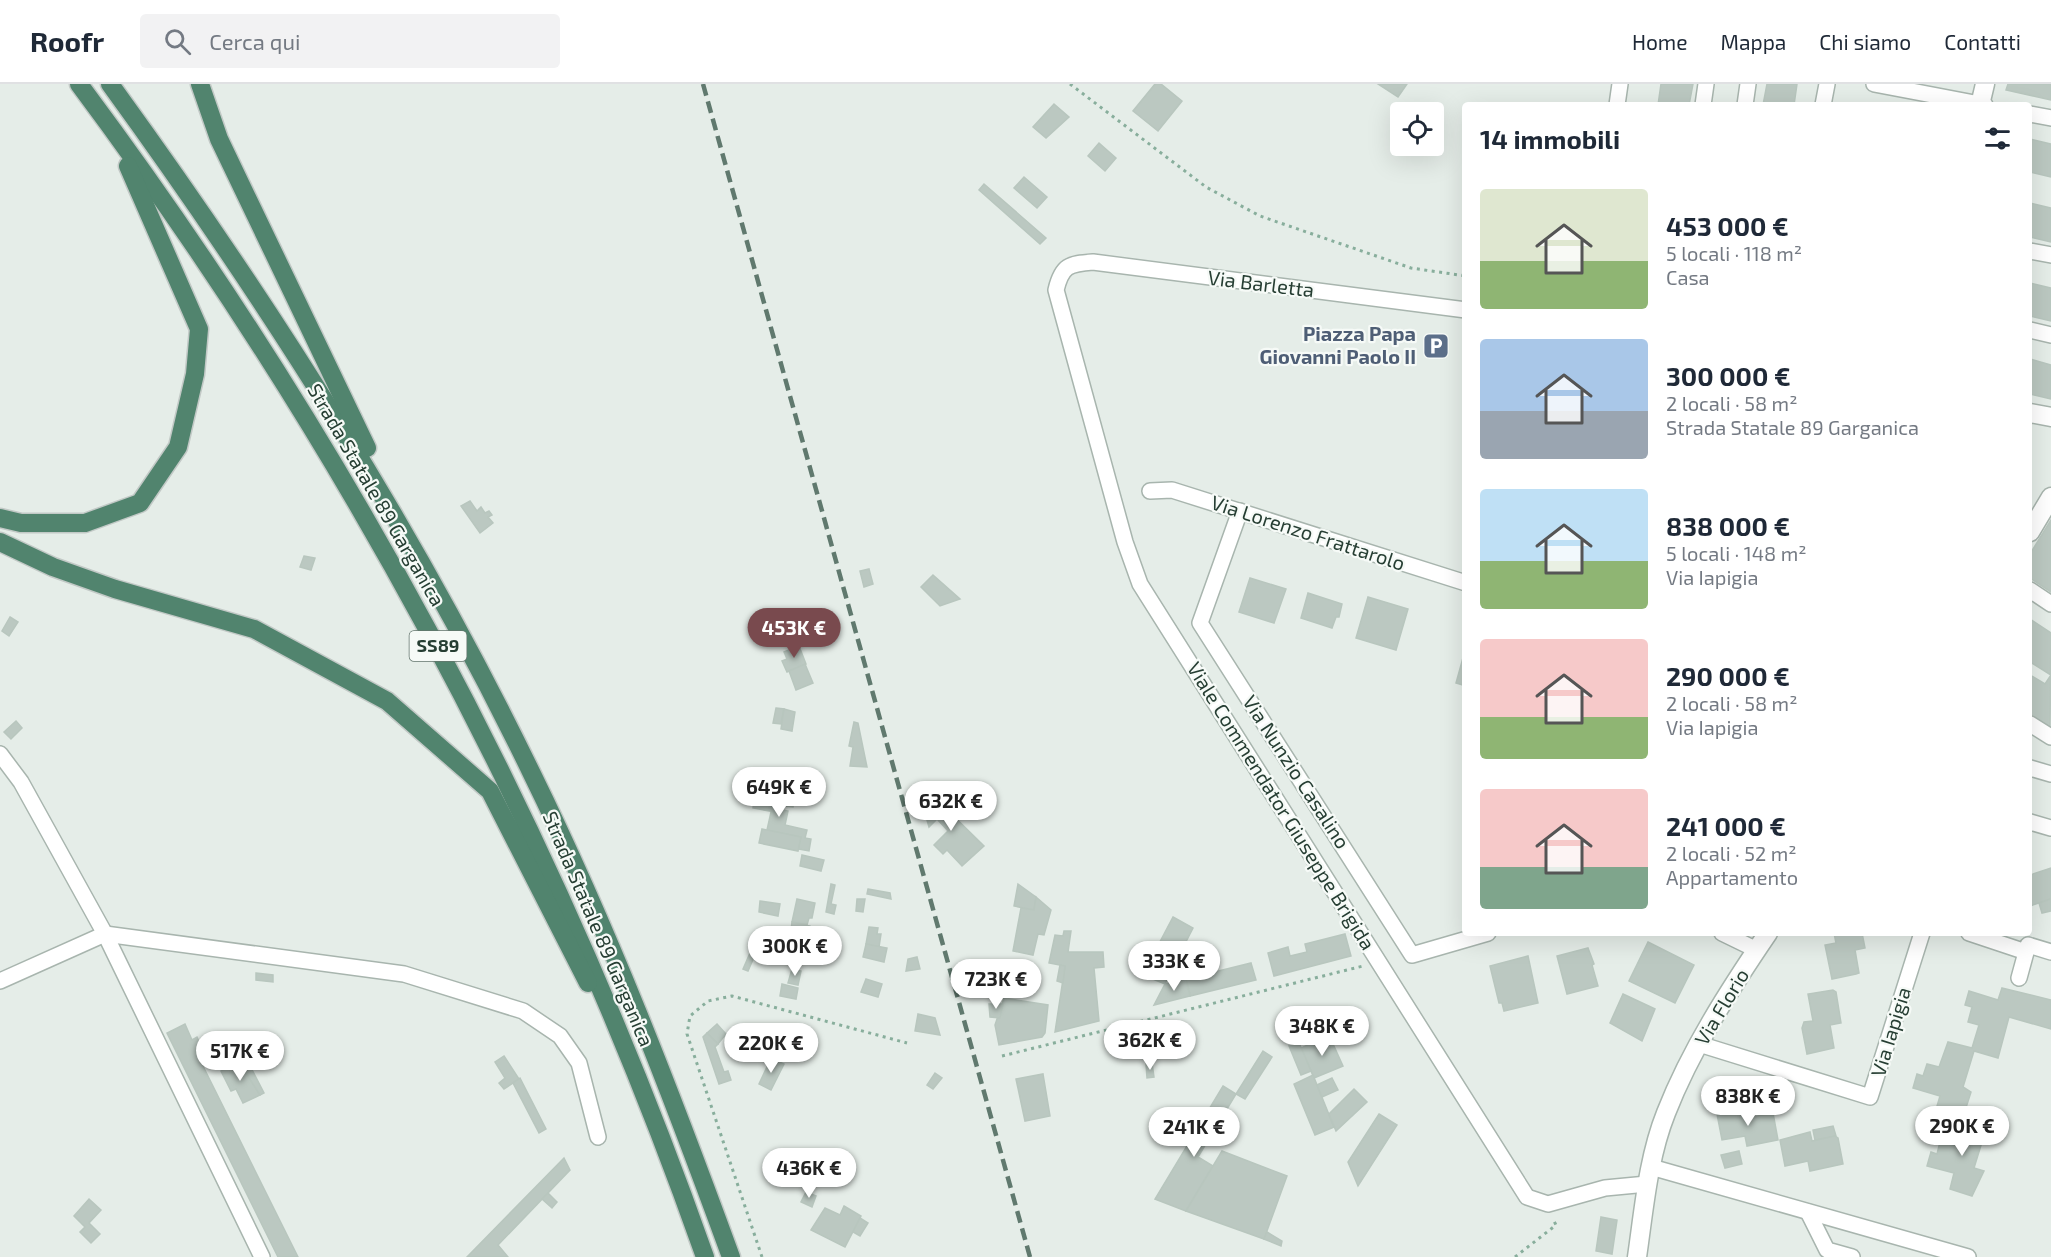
<!DOCTYPE html>
<html lang="it">
<head>
<meta charset="utf-8">
<style>
	:root { --surface:#fff; --page:#f2f2f3; --text:#1f2937; --muted:#747a83; --line:#e0e1e3; --accent:#794a4e }
	body { margin:0; font-family:"Exo 2",sans-serif; background:var(--page); color:var(--text); height:100vh; display:flex; flex-direction:column; font-size:22px; white-space:nowrap }
	* { box-sizing:border-box; margin:0 }
	p { font-size:20px; color:var(--muted) }
	.icon { flex:none; width:33px; height:33px; fill:none; stroke:currentColor; stroke-width:2; stroke-linecap:round; stroke-linejoin:round }
	.map { position:relative; flex:1; overflow:hidden }
	.details { position:absolute; left:1462px; top:18px; width:570px; height:834px; display:flex; flex-direction:column; background:var(--surface); border-radius:6px; box-shadow:0 6px 24px #0002 }
	.details>* { flex:none }
	.tools { position:absolute; left:1390px; top:18px; display:grid; gap:12px }
	.tools a { display:grid; place-items:center; width:54px; height:54px; border-radius:6px; background:var(--surface); box-shadow:0 6px 24px #0002; font-size:30px }
	.price { position:absolute; translate:-50% -51px; padding:0 14px; border-radius:21px; background:#fff; color:#222; font-size:20px; line-height:39px; filter:drop-shadow(0 2px 3px #0008) }
	.price::after { content:''; position:absolute; left:50%; top:36px; width:18px; height:14px; margin-left:-9px; background:inherit; clip-path:polygon(0 0,100% 0,50% 100%) }
	.price.selected { background:var(--accent); color:#fff }
	ul { padding:0; list-style:none }
	li { display:flex; align-items:center; gap:18px; height:150px; padding:0 18px }
	li span { display:grid; place-items:center; flex:none; width:168px; height:120px; border-radius:6px; color:#555 }
	li>.icon { margin-inline-start:auto }
	span .icon { width:72px; height:72px; fill:#fffc; stroke-width:1 }
	li b { font-size:26px }
	h2 { display:flex; justify-content:space-between; align-items:center; height:72px; padding:0 18px; font-size:26px }
	header { display:flex; align-items:center; gap:36px; box-sizing:border-box; height:84px; padding:0 30px; background:var(--surface); border-bottom:2px solid var(--line) }
	header strong { font-size:28px }
	nav { display:flex; gap:33px; margin-inline-start:auto; font-size:21px }
	.search { width:420px; height:54px; background:var(--page); display:flex; align-items:center; gap:15px; box-sizing:border-box; padding:0 21px; border-radius:6px; color:var(--muted); font-size:22px }
	.map>svg:first-child { display:block }
	.building { fill:#bbc8c1; stroke:#b8c6be; stroke-width:1.5 }
	.lines { fill:none; stroke-linecap:round; stroke-linejoin:round }
	.minor-casing { stroke:#a8b5ae; stroke-width:18 }
	.tertiary-casing { stroke:#a8b5ae; stroke-width:21 }
	.trunk-casing { stroke:#c2c9c6; stroke-width:21 }
	.path { stroke:#88ae9c; stroke-width:3; stroke-dasharray:3 4.5; stroke-linecap:butt }
	.minor { stroke:#fff; stroke-width:15 }
	.tertiary { stroke:#fff; stroke-width:18 }
	.trunk { stroke:#51846e; stroke-width:18 }
	.rail { stroke:#60796e; stroke-width:4.5; stroke-dasharray:12 6; stroke-linecap:butt }
	.labels { text-anchor:middle; stroke-width:4.5; stroke-linejoin:round; paint-order:stroke }
	.shield { fill:#f6faf7; stroke:#64766e; stroke-width:1.5 }
	.shield-label { font-size:18px; font-weight:bold; fill:#263e33 }
	.street-label { font-size:20px; fill:#263e33; stroke:#f6faf7 }
	.service-label { font-size:20px; font-weight:bold; fill:#4e5e75; stroke:#f6faf7; text-anchor:end }
</style>
</head>
<body>
<header>
<strong>Roofr</strong>
<div class="search"><svg class="icon" aria-label="search" viewBox="0 0 24 24"><circle cx="10" cy="10" r="6"/><path d="M15 15l6 6"/></svg>Cerca qui</div>
<nav><a>Home</a><a>Mappa</a><a>Chi siamo</a><a>Contatti</a></nav>
</header>
<div class="map">
<svg width="2051" height="1173" viewBox="0 0 2051 1173">
	<rect width="100%" height="100%" fill="#e5ede8"/>
	<!-- building -->
	<g class="building">
		<polygon points="1155,0 1161,0 1182,17 1158,47 1133,27"/>
		<polygon points="1378,0 1407,0 1398,13"/>
		<polygon points="1661,0 1693,0 1689,21 1658,21"/>
		<polygon points="1767,0 1797,0 1794,21 1763,21"/>
		<polygon points="2008,0 2051,0 2051,16 2006,6"/>
		<polygon points="1054,20 1069,33 1046,54 1033,43"/>
		<polygon points="2030,55 2051,60 2051,93 2030,88"/>
		<polygon points="1099,59 1116,74 1105,87 1088,72"/>
		<polygon points="1024,93 1047,113 1037,124 1014,104"/>
		<polygon points="984,100 1046,154 1040,160 979,106"/>
		<polygon points="2030,119 2051,124 2051,158 2030,153"/>
		<polygon points="2030,199 2051,204 2051,237 2030,232"/>
		<polygon points="2030,275 2051,281 2051,315 2030,310"/>
		<polygon points="470,417 477,427 481,423 485,429 489,427 492,431 488,433 493,439 480,449 461,422"/>
		<polygon points="2051,436 2051,508 2030,494 2030,470"/>
		<polygon points="304,472 315,474 311,486 300,483"/>
		<polygon points="869,485 873,500 864,503 860,487"/>
		<polygon points="933,491 960,515 940,522 921,503"/>
		<polygon points="1250,494 1286,505 1274,539 1239,528"/>
		<polygon points="1308,509 1342,520 1339,533 1336,533 1332,544 1301,534"/>
		<polygon points="1368,513 1408,525 1396,566 1356,554"/>
		<polygon points="10,533 18,538 9,552 2,547"/>
		<polygon points="2030,535 2051,549 2050,645 2030,632 2030,591 2045,600 2051,591 2030,578"/>
		<polygon points="799,562 806,580 787,588 782,577 787,575 784,568"/>
		<polygon points="1466,563 1466,602 1456,599"/>
		<polygon points="805,580 813,599 796,606 789,587"/>
		<polygon points="776,624 784,625 781,640 773,639"/>
		<polygon points="784,625 795,628 792,647 781,645"/>
		<polygon points="16,637 22,644 11,655 4,648"/>
		<polygon points="854,638 858,639 867,683 850,682 853,663 849,662"/>
		<polygon points="777,685 792,688 785,722 770,719"/>
		<polygon points="791,691 799,693 793,723 785,722"/>
		<polygon points="756,702 769,704 767,718 785,722 783,726 788,727 785,741 807,746 805,754 811,755 809,767 798,765 801,753 767,746 771,728 775,728 753,724"/>
		<polygon points="931,710 984,762 962,782 947,766 943,770 934,761 948,747 937,735 929,743 921,715"/>
		<polygon points="762,745 801,753 798,767 759,759"/>
		<polygon points="802,771 824,776 821,787 800,782"/>
		<polygon points="2051,784 2051,815 2030,822 2030,791"/>
		<polygon points="831,800 835,801 831,820 836,821 834,830 826,828"/>
		<polygon points="1018,800 1036,813 1034,826 1014,822"/>
		<polygon points="868,805 890,809 891,815 867,810"/>
		<polygon points="1036,813 1051,826 1044,851 1038,850 1033,871 1013,867 1021,824 1034,826"/>
		<polygon points="797,815 815,819 812,834 809,834 807,841 792,838"/>
		<polygon points="857,815 865,815 863,828 856,827"/>
		<polygon points="2051,815 2051,827 2042,829 2039,819"/>
		<polygon points="760,817 780,820 778,832 759,828"/>
		<polygon points="1173,833 1193,844 1173,883 1152,873"/>
		<polygon points="792,838 810,842 806,865 789,862"/>
		<polygon points="869,843 878,844 877,850 881,850 879,863 866,860"/>
		<polygon points="1064,847 1071,847 1068,868 1103,868 1104,883 1094,884 1099,937 1055,948 1065,882 1049,879 1055,851 1063,852"/>
		<polygon points="1834,849 1862,849 1865,864 1855,866 1859,889 1856,890 1832,895 1825,861 1836,859"/>
		<polygon points="1345,850 1351,872 1274,892 1268,869 1288,863 1290,872 1307,868 1305,860"/>
		<polygon points="1648,858 1694,881 1675,919 1629,897"/>
		<polygon points="866,860 887,864 884,878 863,873"/>
		<polygon points="1588,864 1594,880 1592,881 1598,902 1567,910 1557,872"/>
		<polygon points="750,869 755,871 748,887 743,885"/>
		<polygon points="1528,872 1538,919 1504,927 1502,919 1499,919 1490,882"/>
		<polygon points="917,873 920,885 906,887 908,875"/>
		<polygon points="1162,877 1173,883 1165,900 1153,895"/>
		<polygon points="1251,879 1256,896 1190,912 1186,895"/>
		<polygon points="1060,881 1065,882 1063,899 1057,897"/>
		<polygon points="792,885 801,887 798,901 788,899"/>
		<polygon points="256,889 273,891 273,898 256,896"/>
		<polygon points="866,895 882,900 878,913 861,908"/>
		<polygon points="1186,895 1190,912 1154,921 1165,900"/>
		<polygon points="782,900 798,904 796,915 780,912"/>
		<polygon points="2002,904 2051,916 2051,945 2009,933 1998,974 1974,967 1963,1003 1971,1008 1963,1033 1960,1035 1935,1029 1940,1012 1913,1004 1917,990 1923,992 1927,980 1939,983 1948,958 1972,964 1979,941 1968,938 1972,923 1965,921 1969,907 1998,916"/>
		<polygon points="1833,906 1836,908 1841,939 1830,941 1834,964 1807,970 1802,944 1804,938 1813,937 1808,910"/>
		<polygon points="1623,910 1655,925 1642,957 1610,939"/>
		<polygon points="1004,914 1048,921 1045,949 1042,953 999,961 995,941"/>
		<polygon points="989,920 1003,920 1000,934 990,933"/>
		<polygon points="918,930 935,934 940,951 915,947"/>
		<polygon points="185,940 192,956 197,953 202,965 196,968 298,1173 278,1173 167,949"/>
		<polygon points="717,940 726,950 718,960 707,949"/>
		<polygon points="783,941 796,945 790,966 775,961"/>
		<polygon points="707,949 718,960 715,963 724,988 728,987 731,996 719,1000 703,953"/>
		<polygon points="1329,951 1343,982 1314,994 1301,964"/>
		<polygon points="1300,961 1311,987 1301,991 1289,962"/>
		<polygon points="1263,967 1272,973 1245,1015 1236,1010"/>
		<polygon points="504,972 519,995 504,1005 499,999 505,994 495,978"/>
		<polygon points="771,974 784,980 771,1006 759,1000"/>
		<polygon points="239,978 260,1011 243,1019 236,1005 231,1007 221,987"/>
		<polygon points="248,978 264,1009 260,1011 241,981"/>
		<polygon points="1152,979 1154,993 1147,994 1146,980"/>
		<polygon points="935,989 942,994 933,1005 927,1001"/>
		<polygon points="1043,990 1050,1032 1025,1037 1016,995"/>
		<polygon points="1313,991 1334,1043 1315,1051 1294,1000"/>
		<polygon points="520,994 546,1045 539,1049 513,999"/>
		<polygon points="1332,994 1338,1006 1322,1013 1317,1001"/>
		<polygon points="1223,1002 1236,1010 1198,1073 1213,1082 1186,1127 1155,1115"/>
		<polygon points="1354,1005 1367,1018 1336,1047 1329,1030"/>
		<polygon points="1747,1024 1748,1034 1773,1029 1778,1056 1747,1062 1745,1052 1722,1056 1717,1030"/>
		<polygon points="1379,1030 1397,1041 1358,1102 1348,1078"/>
		<polygon points="1962,1035 1985,1042 1986,1045 1974,1084 1984,1087 1972,1112 1950,1105 1954,1089 1927,1082 1931,1068 1937,1070 1940,1058 1953,1061"/>
		<polygon points="1833,1042 1836,1052 1815,1056 1813,1046"/>
		<polygon points="1810,1048 1812,1057 1835,1052 1838,1054 1843,1080 1810,1087 1808,1077 1785,1082 1780,1056"/>
		<polygon points="1222,1067 1287,1092 1264,1155 1186,1127"/>
		<polygon points="1739,1067 1742,1080 1725,1084 1721,1071"/>
		<polygon points="564,1074 570,1086 498,1161 508,1173 467,1173"/>
		<polygon points="806,1108 816,1112 812,1123 801,1118"/>
		<polygon points="548,1109 557,1118 552,1124 542,1115"/>
		<polygon points="89,1115 101,1126 89,1139 100,1150 91,1159 80,1148 85,1143 74,1132"/>
		<polygon points="844,1122 861,1132 845,1163 811,1146 825,1124 840,1131"/>
		<polygon points="1601,1133 1617,1136 1612,1170 1596,1167"/>
		<polygon points="860,1134 868,1139 860,1152 853,1148"/>
		<polygon points="1267,1148 1282,1157 1281,1162 1264,1155"/>
	</g>
	<g class="lines">
		<defs>
			<g id="minor">
				<polyline points="1874,0 1985,21"/>
				<polyline points="1617,21 1620,0"/>
				<polyline points="1703,21 1706,0"/>
				<polyline points="1745,21 1748,0"/>
				<polyline points="1823,21 1827,0"/>
				<polyline points="2030,30 2051,34"/>
				<polyline points="2030,167 2051,171"/>
				<path d="M1466,226L1093,178C1069,180 1062,181 1056,206L1125,458L1140,500L1527,1113L1548,1120L1605,1104L1647,1100"/>
				<polyline points="2030,246 2051,251"/>
				<polyline points="1150,407 1172,406 1466,499"/>
				<polyline points="1240,427 1200,539 1412,871 1488,849"/>
				<polyline points="2030,506 2051,520"/>
				<polyline points="2030,640 2051,653"/>
				<polyline points="0,670 21,698 105,850 262,1173"/>
				<polyline points="2030,684 2051,690"/>
				<polyline points="2030,738 2051,744"/>
				<polyline points="1722,849 1757,866"/>
				<polyline points="1969,849 2026,868"/>
				<polyline points="2019,894 2028,861 2051,868"/>
				<polyline points="0,897 105,850 404,890 523,927 560,952 579,979 598,1053"/>
				<polyline points="1699,960 1870,1013 1922,849"/>
				<polyline points="1651,1083 1968,1173"/>
				<polyline points="1808,1128 1827,1166 1852,1173"/>
			</g>
			<g id="tertiary">
				<polyline points="1980,21 1985,0"/>
				<polyline points="2030,329 2051,333"/>
				<polyline points="2030,448 2051,413"/>
				<path d="M1637,1173C1644,1125 1648,1074 1666,1029C1691,965 1730,905 1768,849"/>
			</g>
			<g id="trunk">
				<path d="M79,0C347,359 556,750 705,1173"/>
				<path d="M110,0C269,219 414,446 532,690C609,847 671,1009 731,1173"/>
				<polyline points="200,0 219,55 367,364"/>
				<polyline points="0,434 21,439 85,439 140,419 178,363 195,290 199,245 128,82"/>
				<polyline points="0,458 53,483 115,505 254,545 387,617 490,707 588,899"/>
			</g>
		</defs>
		<!-- minor casing -->
		<use href="#minor" class="minor-casing"/>
		<!-- tertiary casing -->
		<use href="#tertiary" class="tertiary-casing"/>
		<!-- trunk casing -->
		<use href="#trunk" class="trunk-casing"/>
		<!-- path -->
		<g class="path">
			<polyline points="1070,0 1206,103 1260,132 1411,184 1466,192"/>
			<polyline points="1002,972 1363,882"/>
			<polyline points="762,1173 687,950 690,932 708,917 732,912 907,959"/>
			<polyline points="1515,1173 1556,1141 1553,1135"/>
		</g>
		<!-- minor -->
		<use href="#minor" class="minor"/>
		<!-- tertiary -->
		<use href="#tertiary" class="tertiary"/>
		<!-- trunk -->
		<use href="#trunk" class="trunk"/>
		<!-- rail -->
		<polyline class="rail" points="703,0 1030,1173"/>
	</g>
	<!-- icons -->
	<defs>
		<symbol id="parking-square" viewBox="-11 -11 22 22"><rect x="-9" y="-9" width="18" height="18" rx="4" fill="#5c6f8a" stroke="#f6faf7"/><path d="M-3.5-5.5H1a3.5 3.5 0 0 1 0 7H-1V5.5H-3.5ZM-1-3.4V-.6H.8a1.4 1.4 0 0 0 0-2.8Z" fill="#fff"/></symbol>
	</defs>
	<g fill-rule="evenodd">
		<use href="#parking-square" x="1421" y="247" width="30" height="30"/>
	</g>
	<g class="labels">
		<!-- shield labels -->
		<rect class="shield" x="409.5" y="547" width="57" height="30" rx="4.5"/>
		<g class="shield-label">
			<text x="438" y="568">SS89</text>
		</g>
		<!-- street labels -->
		<g class="street-label">
			<text transform="translate(1261 200) rotate(7)" y="7">Via Barletta</text>
			<text transform="translate(376 411) rotate(60)" y="7">Strada Statale 89 Garganica</text>
			<text transform="translate(1308 449) rotate(18)" y="7">Via Lorenzo Frattarolo</text>
			<text transform="translate(1296 688) rotate(57)" y="7">Via Nunzio Casalino</text>
			<text transform="translate(1281 722) rotate(58)" y="7">Viale Commendator Giuseppe Brigida</text>
			<text transform="translate(598 845) rotate(67)" y="7">Strada Statale 89 Garganica</text>
			<text transform="translate(1722 923) rotate(-59)" y="7">Via Florio</text>
			<text transform="translate(1891 948) rotate(-73)" y="7">Via Iapigia</text>
		</g>
		<!-- service labels -->
		<g class="service-label">
			<text x="1416" y="257">Piazza Papa<tspan x="1416" dy="23">Giovanni Paolo II</tspan></text>
		</g>
	</g>
</svg>
<div class="tools">
<a><svg class="icon" aria-label="locate" viewBox="0 0 24 24"><circle cx="12" cy="12" r="6"/><path d="M12 2v4M12 18v4M2 12h4M18 12h4"/></svg></a>
</div>
<b class="price selected" style="left:794px;top:575px">453K €</b>
<b class="price" style="left:779px;top:734px">649K €</b>
<b class="price" style="left:951px;top:748px">632K €</b>
<b class="price" style="left:795px;top:893px">300K €</b>
<b class="price" style="left:1174px;top:908px">333K €</b>
<b class="price" style="left:996px;top:926px">723K €</b>
<b class="price" style="left:1322px;top:973px">348K €</b>
<b class="price" style="left:1150px;top:987px">362K €</b>
<b class="price" style="left:771px;top:990px">220K €</b>
<b class="price" style="left:240px;top:998px">517K €</b>
<b class="price" style="left:1748px;top:1043px">838K €</b>
<b class="price" style="left:1962px;top:1073px">290K €</b>
<b class="price" style="left:1194px;top:1074px">241K €</b>
<b class="price" style="left:809px;top:1115px">436K €</b>
<section class="details">
<h2>14 immobili<svg class="icon" aria-label="filters" viewBox="0 0 24 24"><path d="M4 7h16M4 17h16"/><circle cx="9" cy="7" r="2"/><circle cx="15" cy="17" r="2"/></svg></h2>
<ul>
<li><span style="background:linear-gradient(#dfe7d0 60%,#8fb573 0)"><svg class="icon" aria-label="home" viewBox="0 0 24 24"><path d="M3 11l9-7 9 7M6 9v11h12V9"/></svg></span><div><b>453 000 €</b><p>5 locali · 118 m²</p><p>Casa</p></div></li>
<li><span style="background:linear-gradient(#a9c7e8 60%,#9aa5b1 0)"><svg class="icon" aria-label="home" viewBox="0 0 24 24"><path d="M3 11l9-7 9 7M6 9v11h12V9"/></svg></span><div><b>300 000 €</b><p>2 locali · 58 m²</p><p>Strada Statale 89 Garganica</p></div></li>
<li><span style="background:linear-gradient(#bfe0f5 60%,#8fb573 0)"><svg class="icon" aria-label="home" viewBox="0 0 24 24"><path d="M3 11l9-7 9 7M6 9v11h12V9"/></svg></span><div><b>838 000 €</b><p>5 locali · 148 m²</p><p>Via Iapigia</p></div></li>
<li><span style="background:linear-gradient(#f6c9c9 65%,#8fb573 0)"><svg class="icon" aria-label="home" viewBox="0 0 24 24"><path d="M3 11l9-7 9 7M6 9v11h12V9"/></svg></span><div><b>290 000 €</b><p>2 locali · 58 m²</p><p>Via Iapigia</p></div></li>
<li><span style="background:linear-gradient(#f6c9c9 65%,#7fa58c 0)"><svg class="icon" aria-label="home" viewBox="0 0 24 24"><path d="M3 11l9-7 9 7M6 9v11h12V9"/></svg></span><div><b>241 000 €</b><p>2 locali · 52 m²</p><p>Appartamento</p></div></li>
</ul>
</section>
</div>
</body>
</html>
